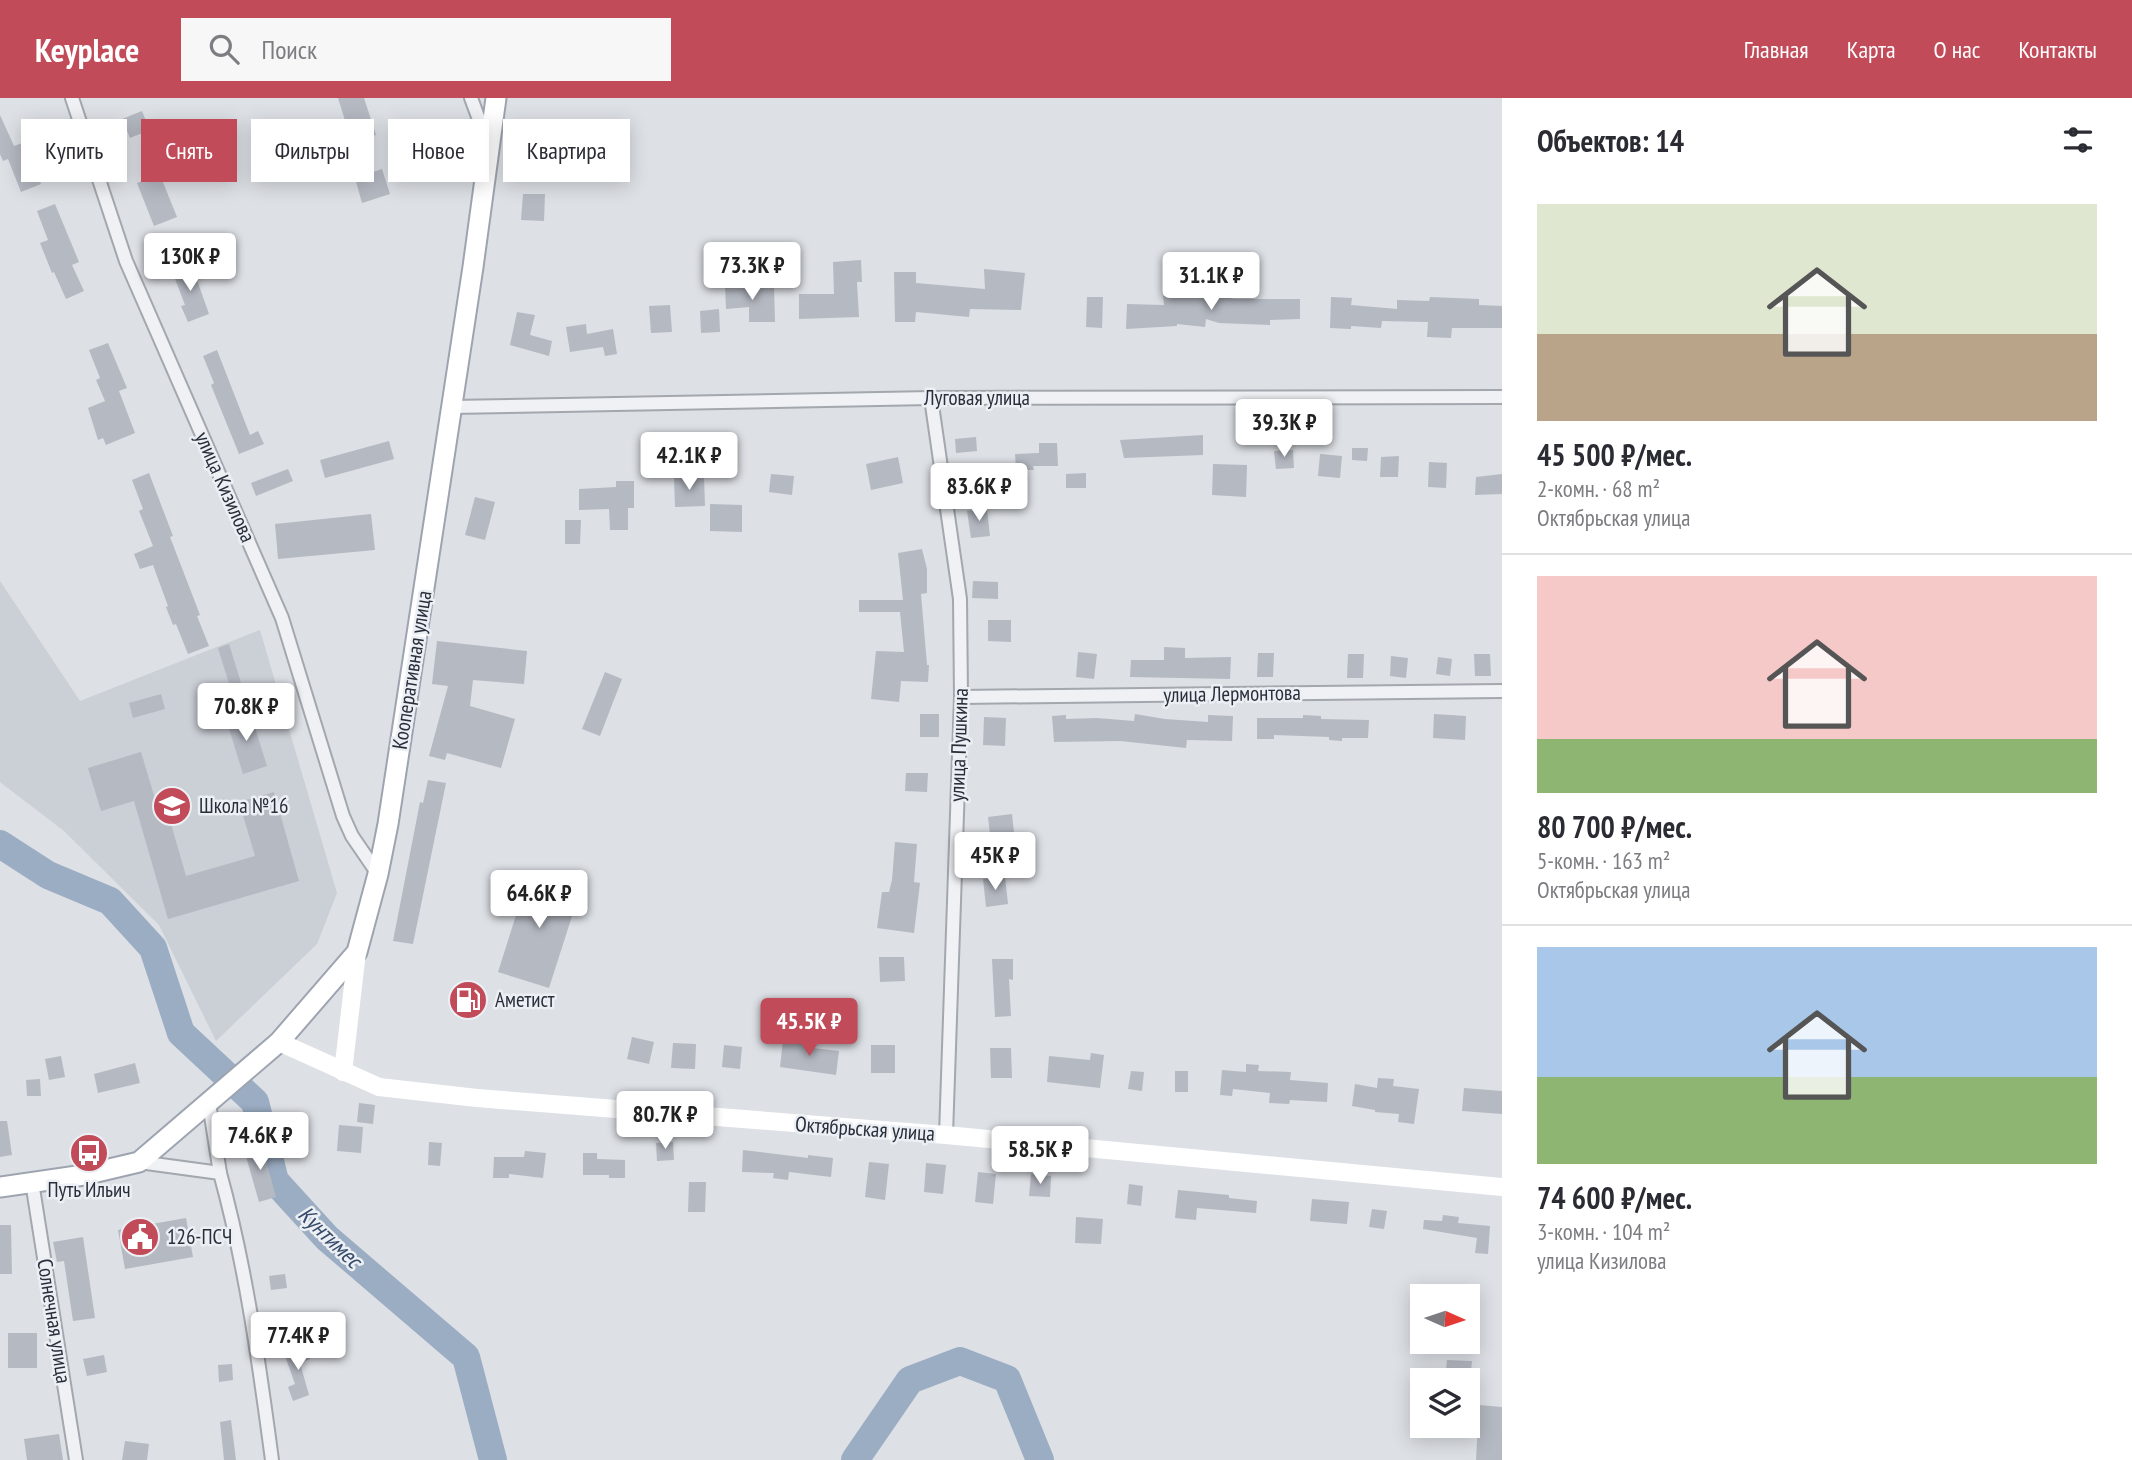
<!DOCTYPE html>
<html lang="ru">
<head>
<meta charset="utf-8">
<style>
	:root { --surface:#fff; --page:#f7f7f7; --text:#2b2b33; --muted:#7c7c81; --line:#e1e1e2; --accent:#c14b59 }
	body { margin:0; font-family:"PT Sans Narrow",sans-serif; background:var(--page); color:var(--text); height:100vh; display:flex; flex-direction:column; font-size:26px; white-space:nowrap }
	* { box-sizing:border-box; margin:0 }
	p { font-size:23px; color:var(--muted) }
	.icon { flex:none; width:38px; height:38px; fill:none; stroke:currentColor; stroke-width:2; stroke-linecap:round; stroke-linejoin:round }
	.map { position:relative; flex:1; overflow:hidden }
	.details { display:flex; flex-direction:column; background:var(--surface); width:630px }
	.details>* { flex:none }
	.banner { position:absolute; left:21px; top:21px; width:665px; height:63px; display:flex; gap:14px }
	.needle { width:46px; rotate:93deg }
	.tools { position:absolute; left:1410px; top:1186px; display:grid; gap:14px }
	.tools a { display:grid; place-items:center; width:70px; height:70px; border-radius:0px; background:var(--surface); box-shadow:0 4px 18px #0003; font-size:35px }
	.price { position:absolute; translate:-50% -60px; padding:0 16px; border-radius:7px; background:#fff; color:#222; font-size:23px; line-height:46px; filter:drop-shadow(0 2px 4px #0008) }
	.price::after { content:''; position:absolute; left:50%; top:42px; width:21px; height:16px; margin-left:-10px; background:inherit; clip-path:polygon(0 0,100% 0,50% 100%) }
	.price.on { background:var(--accent); color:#fff }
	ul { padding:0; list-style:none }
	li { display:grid; align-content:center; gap:14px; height:371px; padding:0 35px }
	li+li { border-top:2px solid var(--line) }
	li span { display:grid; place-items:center; height:217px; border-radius:0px; color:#555 }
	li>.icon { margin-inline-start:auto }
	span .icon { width:126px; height:126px; fill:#fffc; stroke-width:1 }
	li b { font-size:30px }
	h2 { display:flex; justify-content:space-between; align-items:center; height:84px; padding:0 35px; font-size:30px }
	.tag { padding:0 24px; border-radius:0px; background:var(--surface); box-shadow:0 4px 18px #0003; font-size:24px; line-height:63px }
	.tag.on { background:var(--accent); color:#fff }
	header { display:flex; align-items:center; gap:42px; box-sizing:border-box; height:98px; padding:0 35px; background:var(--accent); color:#fff }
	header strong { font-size:33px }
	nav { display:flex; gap:38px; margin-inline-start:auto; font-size:24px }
	.search { width:490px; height:63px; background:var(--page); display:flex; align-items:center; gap:18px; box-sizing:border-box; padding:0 24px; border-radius:0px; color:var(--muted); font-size:26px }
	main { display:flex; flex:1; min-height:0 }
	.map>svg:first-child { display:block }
	.built { fill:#cbcfd6 }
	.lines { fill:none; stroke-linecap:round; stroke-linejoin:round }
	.river { stroke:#9badc3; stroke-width:28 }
	.building { fill:#b5b9c2 }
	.street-casing { stroke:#a3a7ae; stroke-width:16 }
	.primary-casing { stroke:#9da4b0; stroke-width:23 }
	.street { stroke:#eff1f4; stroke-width:12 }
	.secondary { stroke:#fff; stroke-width:18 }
	.primary { stroke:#fff; stroke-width:19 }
	.labels { text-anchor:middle; stroke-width:5; stroke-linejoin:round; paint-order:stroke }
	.street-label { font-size:21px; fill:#282e3a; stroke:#eceff3 }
	.poi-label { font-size:21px; fill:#282e3a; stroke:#eceff3; text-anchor:start }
	.water-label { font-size:23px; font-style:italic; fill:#364b6b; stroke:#eceff3 }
</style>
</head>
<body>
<header>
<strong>Keyplace</strong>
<div class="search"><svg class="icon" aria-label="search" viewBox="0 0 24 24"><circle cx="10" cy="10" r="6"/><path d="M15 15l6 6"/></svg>Поиск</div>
<nav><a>Главная</a><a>Карта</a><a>О нас</a><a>Контакты</a></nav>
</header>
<main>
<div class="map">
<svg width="1502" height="1362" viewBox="0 0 1502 1362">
	<rect width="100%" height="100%" fill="#dde0e5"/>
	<!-- built -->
	<polygon class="built" points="0,483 80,603 260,532 337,795 317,846 216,943 159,827 64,733 0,684"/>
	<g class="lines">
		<!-- river -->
		<g class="river">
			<polyline points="0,746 48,777 110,803 153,850 181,935 255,1004 275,1083 327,1140 466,1259 493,1362"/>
			<polyline points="855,1362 910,1282 960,1263 1007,1281 1040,1362"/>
		</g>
	</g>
	<!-- building -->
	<g class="building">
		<polygon points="338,0 364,0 376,37 352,45"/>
		<polygon points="142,13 150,32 130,40 122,21"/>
		<polygon points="0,17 14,48 25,44 41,86 21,94 8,61 3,63 0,56"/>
		<polygon points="527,32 554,35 550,64 523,60"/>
		<polygon points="382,71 390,96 362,105 355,80"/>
		<polygon points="160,77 177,119 154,128 137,85"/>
		<polygon points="523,96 545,96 544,123 521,122"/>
		<polygon points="55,106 79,164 72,167 84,193 66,201 54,174 52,175 40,145 48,142 37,113"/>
		<polygon points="861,162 862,184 857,184 859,219 799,221 799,196 834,196 833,164"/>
		<polygon points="191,165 209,216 188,224 181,208 185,207 172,173"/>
		<polygon points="984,171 1025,175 1021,212 970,211 969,219 916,214 915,224 895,224 894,174 916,174 916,185 985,191"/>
		<polygon points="741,186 742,190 774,189 775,224 749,224 749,209 726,211 725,187"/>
		<polygon points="1186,197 1217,201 1218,197 1234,201 1300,201 1300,221 1270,222 1270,227 1219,225 1206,221 1205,229 1177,226 1177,228 1126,231 1127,206 1164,207 1163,198"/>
		<polygon points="1087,199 1103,199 1102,230 1086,229"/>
		<polygon points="1331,199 1352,200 1351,207 1397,211 1397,202 1429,203 1430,199 1479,201 1479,207 1502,208 1502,230 1452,230 1451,240 1427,239 1428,224 1382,223 1381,230 1351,228 1351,231 1330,230"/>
		<polygon points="670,207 672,234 651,235 649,208"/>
		<polygon points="719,211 720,234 701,235 700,213"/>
		<polygon points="517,214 535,217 530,237 552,243 549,258 510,247"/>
		<polygon points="586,226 587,236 613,231 617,256 605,258 603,249 570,254 566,229"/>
		<polygon points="108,245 127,290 119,293 135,335 106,347 103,340 98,342 88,310 105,303 96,282 100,280 89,252"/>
		<polygon points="217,252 250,337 258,333 264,346 239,356 211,287 214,285 203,258"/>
		<polygon points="1203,337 1203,357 1124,360 1120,342"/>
		<polygon points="976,339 977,353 956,355 955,341"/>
		<polygon points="389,343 394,361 325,380 320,362"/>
		<polygon points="1039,345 1057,345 1058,368 1033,368 1034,372 1016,372 1015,356 1039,355"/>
		<polygon points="1352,350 1368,350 1367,363 1352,362"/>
		<polygon points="1293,352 1294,370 1276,371 1274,353"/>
		<polygon points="1320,356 1342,358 1340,380 1318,378"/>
		<polygon points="1399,358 1398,379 1380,379 1381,359"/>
		<polygon points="898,359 903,385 871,392 866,366"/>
		<polygon points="1429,364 1447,365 1446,390 1428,389"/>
		<polygon points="1213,366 1247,367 1246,399 1212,397"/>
		<polygon points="288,371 293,383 256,398 251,385"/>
		<polygon points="149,375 173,438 170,439 200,517 197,518 209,548 188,556 176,526 173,527 166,509 168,508 153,467 140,471 134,456 153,448 139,413 143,411 132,382"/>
		<polygon points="1086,375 1086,390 1066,390 1066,376"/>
		<polygon points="771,376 794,378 792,397 769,394"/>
		<polygon points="1502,376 1502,396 1475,397 1476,379"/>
		<polygon points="704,378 705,408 675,409 674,379"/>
		<polygon points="616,383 634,383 634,410 628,410 628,432 610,432 609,411 579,412 579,391 616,389"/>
		<polygon points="475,399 495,404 485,442 465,437"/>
		<polygon points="710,406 742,407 742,434 710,433"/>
		<polygon points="987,411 990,438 971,440 967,413"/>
		<polygon points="371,416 375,452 278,461 275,426"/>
		<polygon points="565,422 581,422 580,446 565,446"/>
		<polygon points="922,451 927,471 927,495 921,496 927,567 929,567 928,584 901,583 899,604 871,601 876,553 904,554 900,514 859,514 859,502 903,502 898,455"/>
		<polygon points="973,483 998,484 998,501 972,500"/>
		<polygon points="988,522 1011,522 1011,544 988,543"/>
		<polygon points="437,543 527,553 524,586 473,582 470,608 515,621 501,670 447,655 445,662 429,658 448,588 432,586"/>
		<polygon points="229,546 242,588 231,592 218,550"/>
		<polygon points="1164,549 1185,550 1185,560 1231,559 1230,581 1130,579 1131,562 1164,562"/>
		<polygon points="1078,554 1097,556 1094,581 1076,579"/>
		<polygon points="1258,555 1274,555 1273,579 1257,579"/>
		<polygon points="1348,556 1364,556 1363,580 1347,580"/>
		<polygon points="1474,556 1490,556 1491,578 1475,578"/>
		<polygon points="1391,558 1408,560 1406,580 1390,578"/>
		<polygon points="1438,559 1452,561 1450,578 1436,576"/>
		<polygon points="605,574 622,581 600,638 582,631"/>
		<polygon points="161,596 165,611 133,620 129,605"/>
		<polygon points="250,614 267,668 243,676 226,621"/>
		<rect x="920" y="616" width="19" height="23"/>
		<polygon points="1135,616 1165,621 1208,624 1208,617 1233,618 1232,643 1187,642 1186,650 1120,643 1054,644 1052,618 1066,617 1066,621 1097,620 1134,623"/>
		<polygon points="1434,616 1466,618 1465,642 1433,640"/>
		<polygon points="1303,617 1321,618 1321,621 1369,622 1368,640 1342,640 1342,643 1329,642 1329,639 1274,637 1274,641 1257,641 1257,620 1303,620"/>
		<polygon points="984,619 1006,620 1005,648 983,647"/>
		<polygon points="141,654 159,714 167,712 186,778 255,758 239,704 274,694 299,783 168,821 134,703 101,713 88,670"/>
		<polygon points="906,675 928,675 927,694 905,693"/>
		<polygon points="428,682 446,685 413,846 393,843 420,704 423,705"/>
		<polygon points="1012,716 1015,744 991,746 988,719"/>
		<polygon points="895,744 917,746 914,784 920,785 914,835 877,830 882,794 889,794 892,782"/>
		<polygon points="530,773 581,790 549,890 498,874"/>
		<polygon points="1005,779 1008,806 986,809 983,781"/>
		<polygon points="879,859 904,859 905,883 880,884"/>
		<polygon points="992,861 1013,861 1013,882 1009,881 1011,918 995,919"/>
		<polygon points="460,888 478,888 477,917 458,917"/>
		<polygon points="632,939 654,944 649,966 627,961"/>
		<polygon points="783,942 804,944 804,949 839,953 836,977 780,969"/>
		<polygon points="673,945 696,946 695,971 671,970"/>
		<polygon points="724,947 742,949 740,971 722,969"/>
		<rect x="871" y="947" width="24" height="28"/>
		<polygon points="990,950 1011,950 1012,980 991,980"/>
		<polygon points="1091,955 1104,957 1100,990 1047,984 1049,958 1090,962"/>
		<polygon points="61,958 65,979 49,982 45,961"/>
		<polygon points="135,965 140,985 98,995 94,976"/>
		<polygon points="1246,966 1259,967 1258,973 1291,974 1290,982 1328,985 1327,1004 1290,1002 1289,1006 1269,1005 1270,995 1233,991 1232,998 1220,997 1222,972 1246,974"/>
		<polygon points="1131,973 1144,974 1142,993 1128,991"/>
		<rect x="1175" y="973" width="13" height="21"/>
		<polygon points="1378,980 1394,981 1393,988 1419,991 1414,1026 1398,1024 1399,1016 1375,1014 1375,1012 1352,1008 1355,986 1377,990"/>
		<polygon points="40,981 41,998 27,998 26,982"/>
		<polygon points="1464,990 1502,993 1502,1016 1462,1013"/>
		<polygon points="359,1005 375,1007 373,1026 357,1024"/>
		<polygon points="0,1023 7,1023 12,1057 0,1059"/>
		<polygon points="339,1027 363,1029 361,1055 337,1053"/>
		<polygon points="261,1044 276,1099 259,1104 243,1048"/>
		<polygon points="429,1044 442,1045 440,1068 428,1067"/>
		<polygon points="673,1044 674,1062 657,1063 656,1045"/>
		<polygon points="743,1052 808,1060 808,1057 833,1060 831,1079 789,1074 788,1082 773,1080 774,1075 742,1074"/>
		<polygon points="525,1053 546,1055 543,1080 509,1076 509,1080 493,1080 494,1059 524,1059"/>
		<polygon points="583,1055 597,1055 597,1061 625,1062 625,1080 609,1080 609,1077 583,1077"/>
		<polygon points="869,1064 889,1066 885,1102 865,1099"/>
		<polygon points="926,1065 946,1067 943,1096 924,1094"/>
		<polygon points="978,1074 996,1076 993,1106 975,1104"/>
		<polygon points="1031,1076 1051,1078 1050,1099 1029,1098"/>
		<polygon points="689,1084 706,1084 705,1114 688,1114"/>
		<polygon points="1129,1086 1143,1088 1141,1108 1127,1106"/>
		<polygon points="1178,1092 1229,1097 1229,1100 1257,1103 1256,1115 1197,1110 1196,1122 1175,1120"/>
		<polygon points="1312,1101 1349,1104 1347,1126 1310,1123"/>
		<polygon points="1372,1111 1387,1113 1384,1131 1369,1129"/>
		<polygon points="1443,1117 1459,1119 1458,1125 1490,1128 1488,1156 1475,1155 1477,1140 1423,1131 1424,1122 1442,1123"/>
		<polygon points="1076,1119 1103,1121 1101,1146 1075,1145"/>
		<polygon points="186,1120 193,1159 125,1171 118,1132"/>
		<polygon points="0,1127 11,1127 12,1176 0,1176"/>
		<polygon points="83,1139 95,1220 73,1223 64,1163 57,1164 53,1144"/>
		<polygon points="285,1176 287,1190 271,1192 269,1178"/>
		<rect x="8" y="1235" width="29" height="35"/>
		<polygon points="306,1248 310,1261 300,1265 309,1297 293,1303 288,1289 295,1286 284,1255"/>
		<polygon points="104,1257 107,1274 87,1278 83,1261"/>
		<polygon points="1447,1262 1472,1263 1470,1283 1445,1283"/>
		<polygon points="232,1266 233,1282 219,1284 218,1267"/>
		<polygon points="1479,1307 1502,1309 1502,1362 1476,1362"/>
		<polygon points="231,1322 236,1362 224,1362 220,1324"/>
		<polygon points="59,1336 63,1362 27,1362 24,1341"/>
		<polygon points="125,1343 149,1346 147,1362 122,1362"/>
	</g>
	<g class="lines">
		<defs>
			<g id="street">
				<polyline points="72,0 126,163 282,520 343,718 352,738 378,776"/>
				<polyline points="471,0 487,43"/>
				<polyline points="931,300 960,501 961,599 946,1037"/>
				<polyline points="451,309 931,300 1502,299"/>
				<polyline points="961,599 1502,593"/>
				<polyline points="209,1005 220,1075"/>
				<path d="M139,1064L220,1075C246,1169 259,1265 272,1362"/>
				<polyline points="32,1084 76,1362"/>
			</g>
			<polyline id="primary" points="0,1089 84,1077 139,1064 279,944 357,854 378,776 388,726 473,169 496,0"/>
		</defs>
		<!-- street casing -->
		<use href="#street" class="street-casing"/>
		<!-- primary casing -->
		<use href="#primary" class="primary-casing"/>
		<!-- street -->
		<use href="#street" class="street"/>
		<!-- secondary -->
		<g class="secondary">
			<polyline points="279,944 379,989 477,1000 946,1037 1502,1089"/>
			<polyline points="343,974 357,854"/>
		</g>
		<!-- primary -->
		<use href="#primary" class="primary"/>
	</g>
	<!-- icons -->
	<defs>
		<symbol id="school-disc" viewBox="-11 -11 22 22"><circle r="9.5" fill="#c14b59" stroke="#eceff3"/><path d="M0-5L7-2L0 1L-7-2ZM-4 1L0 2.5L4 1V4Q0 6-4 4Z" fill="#fff"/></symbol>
		<symbol id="fuel-disc" viewBox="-11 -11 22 22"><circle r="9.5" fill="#c14b59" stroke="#eceff3"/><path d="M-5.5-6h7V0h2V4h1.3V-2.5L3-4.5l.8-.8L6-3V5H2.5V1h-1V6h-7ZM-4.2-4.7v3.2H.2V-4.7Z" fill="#fff"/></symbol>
		<symbol id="bus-disc" viewBox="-11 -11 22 22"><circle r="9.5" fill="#c14b59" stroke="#eceff3"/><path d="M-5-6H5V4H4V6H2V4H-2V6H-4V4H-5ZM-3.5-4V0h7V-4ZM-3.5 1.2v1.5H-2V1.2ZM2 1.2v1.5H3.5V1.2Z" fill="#fff"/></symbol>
		<symbol id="civic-disc" viewBox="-11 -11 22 22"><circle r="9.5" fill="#c14b59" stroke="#eceff3"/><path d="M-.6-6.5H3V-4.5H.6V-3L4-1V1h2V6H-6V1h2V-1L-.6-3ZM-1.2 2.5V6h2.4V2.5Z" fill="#fff"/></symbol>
	</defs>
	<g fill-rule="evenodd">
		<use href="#school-disc" x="150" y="686" width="44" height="44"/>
		<use href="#fuel-disc" x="446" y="880" width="44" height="44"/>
		<use href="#bus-disc" x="67" y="1033" width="44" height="44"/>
		<use href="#civic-disc" x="118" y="1117" width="44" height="44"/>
	</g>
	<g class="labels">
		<!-- street labels -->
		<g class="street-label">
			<text x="977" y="307">Луговая улица</text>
			<text transform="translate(225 389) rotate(66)" y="7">улица Кизилова</text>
			<text transform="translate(412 572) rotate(-81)" y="7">Кооперативная улица</text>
			<text transform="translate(1232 596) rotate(-1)" y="7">улица Лермонтова</text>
			<text transform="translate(959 647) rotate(-88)" y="7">улица Пушкина</text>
			<text transform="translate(865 1031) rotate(4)" y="7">Октябрьская улица</text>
			<text transform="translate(54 1223) rotate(81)" y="7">Солнечная улица</text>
		</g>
		<!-- poi labels -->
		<g class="poi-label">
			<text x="199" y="715">Школа №16</text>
			<text x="495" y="909">Аметист</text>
			<text x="89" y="1099" text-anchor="middle">Путь Ильич</text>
			<text x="167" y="1146">126-ПСЧ</text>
		</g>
		<!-- water labels -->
		<g class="water-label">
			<text transform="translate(330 1139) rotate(44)" y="8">Кунтимес</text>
		</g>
	</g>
</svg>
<div class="tools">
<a><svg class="needle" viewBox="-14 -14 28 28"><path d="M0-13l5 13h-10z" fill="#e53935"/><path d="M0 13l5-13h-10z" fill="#7c7c81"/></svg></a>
<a><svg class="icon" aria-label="layers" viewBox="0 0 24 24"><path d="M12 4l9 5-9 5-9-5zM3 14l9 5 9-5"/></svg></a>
</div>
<b class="price" style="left:190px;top:195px">130K ₽</b>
<b class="price" style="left:752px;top:204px">73.3K ₽</b>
<b class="price" style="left:1211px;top:214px">31.1K ₽</b>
<b class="price" style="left:1284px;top:361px">39.3K ₽</b>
<b class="price" style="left:689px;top:394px">42.1K ₽</b>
<b class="price" style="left:979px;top:425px">83.6K ₽</b>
<b class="price" style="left:246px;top:645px">70.8K ₽</b>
<b class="price" style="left:995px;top:794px">45K ₽</b>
<b class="price" style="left:539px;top:832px">64.6K ₽</b>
<b class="price on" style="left:809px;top:960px">45.5K ₽</b>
<b class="price" style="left:665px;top:1053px">80.7K ₽</b>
<b class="price" style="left:260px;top:1074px">74.6K ₽</b>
<b class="price" style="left:1040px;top:1088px">58.5K ₽</b>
<b class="price" style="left:298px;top:1274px">77.4K ₽</b>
<div class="banner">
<a class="tag">Купить</a>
<a class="tag on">Снять</a>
<a class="tag">Фильтры</a>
<a class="tag">Новое</a>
<a class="tag">Квартира</a>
</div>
</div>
<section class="details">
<h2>Объектов: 14<svg class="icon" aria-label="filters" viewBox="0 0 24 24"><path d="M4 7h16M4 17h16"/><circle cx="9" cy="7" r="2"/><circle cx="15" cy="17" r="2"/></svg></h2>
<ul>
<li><span style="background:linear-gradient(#dfe7d0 60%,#b9a48a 0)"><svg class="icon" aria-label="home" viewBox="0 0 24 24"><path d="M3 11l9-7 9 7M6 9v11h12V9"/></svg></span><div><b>45 500 ₽/мес.</b><p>2-комн. · 68 m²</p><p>Октябрьская улица</p></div></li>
<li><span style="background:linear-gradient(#f6c9c9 75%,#8fb573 0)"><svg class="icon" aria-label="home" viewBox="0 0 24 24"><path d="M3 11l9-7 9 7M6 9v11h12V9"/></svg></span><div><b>80 700 ₽/мес.</b><p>5-комн. · 163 m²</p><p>Октябрьская улица</p></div></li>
<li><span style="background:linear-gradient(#a9c7e8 60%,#8fb573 0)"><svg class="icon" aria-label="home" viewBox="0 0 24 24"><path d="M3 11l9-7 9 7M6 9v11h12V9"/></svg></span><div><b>74 600 ₽/мес.</b><p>3-комн. · 104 m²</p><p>улица Кизилова</p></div></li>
</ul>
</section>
</main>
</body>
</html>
